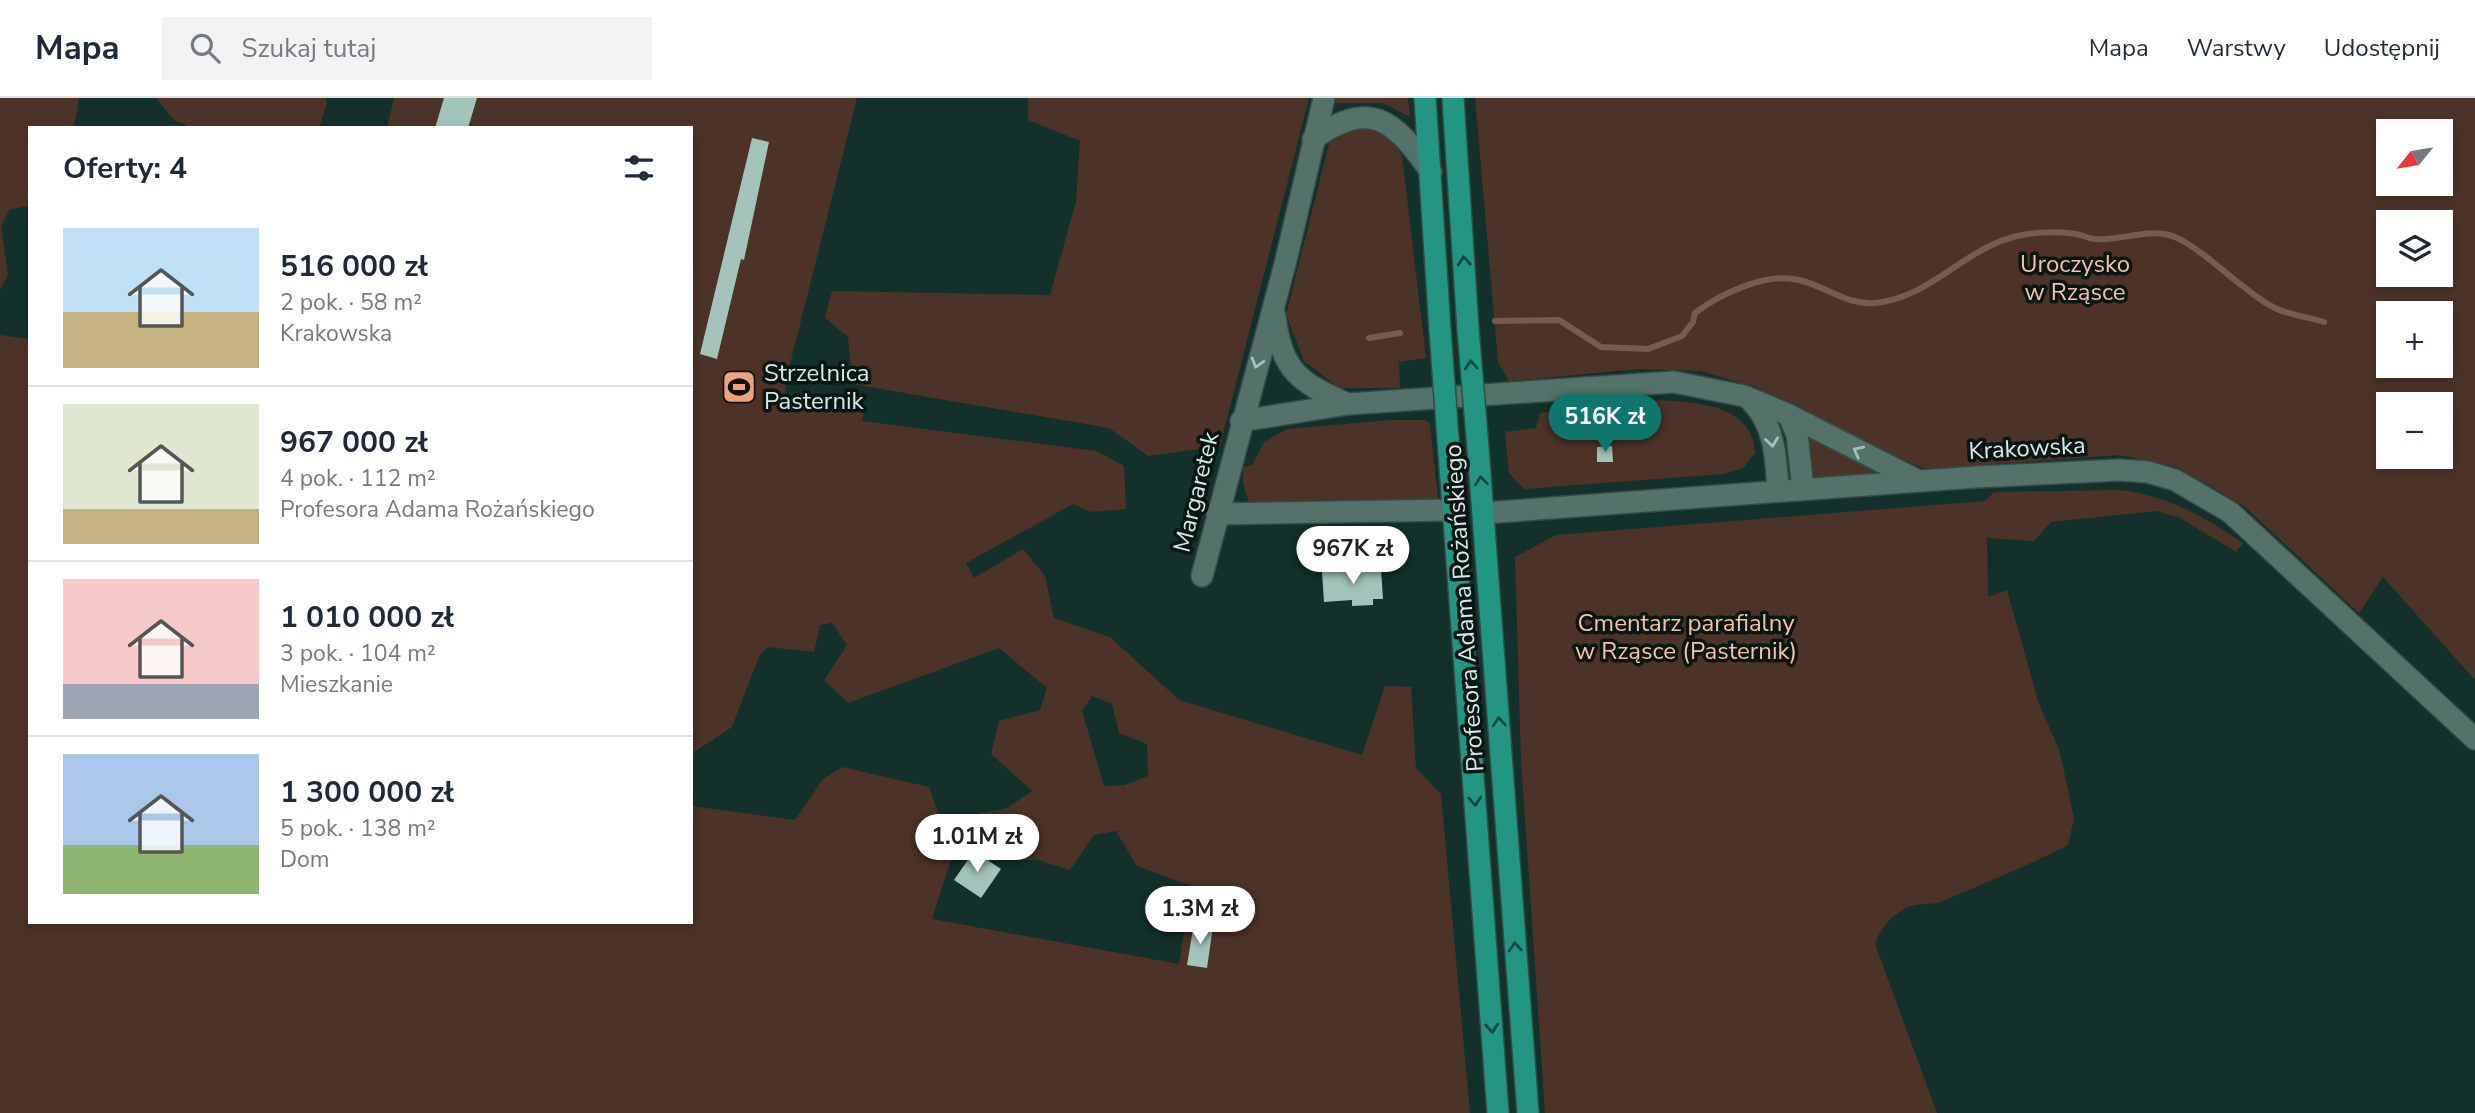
<!DOCTYPE html>
<html lang="pl">
<head>
<meta charset="utf-8">
<style>
	:root { --surface:#fff; --page:#f2f2f3; --text:#1f2937; --muted:#747a83; --line:#e0e1e3; --accent:#0f766e }
	body { margin:0; font-family:"Nunito Sans",sans-serif; background:var(--page); color:var(--text); height:100vh; display:flex; flex-direction:column; font-size:26px; white-space:nowrap }
	* { box-sizing:border-box; margin:0 }
	p { font-size:23px; color:var(--muted) }
	.icon { flex:none; width:38px; height:38px; fill:none; stroke:currentColor; stroke-width:2; stroke-linecap:round; stroke-linejoin:round }
	.map { position:relative; flex:1; overflow:hidden }
	.drawer { position:absolute; left:28px; top:28px; width:665px; height:798px; display:flex; flex-direction:column; background:var(--surface); border-radius:0px; box-shadow:0 4px 10px #0003 }
	.drawer>* { flex:none }
	.needle { width:46px; rotate:240deg }
	.tools { position:absolute; left:2376px; top:21px; display:grid; gap:14px }
	.tools a { display:grid; place-items:center; width:77px; height:77px; border-radius:0px; background:var(--surface); box-shadow:0 4px 10px #0003; font-size:35px }
	.price { position:absolute; translate:-50% -60px; padding:0 16px; border-radius:24px; background:#fff; color:#222; font-size:23px; line-height:46px; filter:drop-shadow(0 2px 4px #0008) }
	.price::after { content:''; position:absolute; left:50%; top:42px; width:21px; height:16px; margin-left:-10px; background:inherit; clip-path:polygon(0 0,100% 0,50% 100%) }
	.price.active { background:var(--accent); color:#fff }
	ul { padding:0; list-style:none }
	li { display:flex; align-items:center; gap:21px; height:175px; padding:0 35px }
	li+li { border-top:2px solid var(--line) }
	li span { display:grid; place-items:center; flex:none; width:196px; height:140px; border-radius:0px; color:#555 }
	li>.icon { margin-inline-start:auto }
	span .icon { width:84px; height:84px; fill:#fffc; stroke-width:1 }
	li b { font-size:30px }
	h2 { display:flex; justify-content:space-between; align-items:center; height:84px; padding:0 35px; font-size:30px }
	header { display:flex; align-items:center; gap:42px; box-sizing:border-box; height:98px; padding:0 35px; background:var(--surface); border-bottom:2px solid var(--line) }
	header strong { font-size:33px }
	nav { display:flex; gap:38px; margin-inline-start:auto; font-size:24px }
	.search { width:490px; height:63px; background:var(--page); display:flex; align-items:center; gap:18px; box-sizing:border-box; padding:0 24px; border-radius:0px; color:var(--muted); font-size:26px }
	.map>svg:first-child { display:block }
	.green { fill:#4d3327; fill-rule:evenodd }
	.lines { fill:none; stroke-linecap:round; stroke-linejoin:round }
	.stream { stroke:#785b4d; stroke-width:6 }
	.building { fill:#a2c4bb }
	.minor-casing { stroke:#344b45; stroke-width:24 }
	.major-casing { stroke:#344b45; stroke-width:24 }
	.minor { stroke:#52726a; stroke-width:21 }
	.major { stroke:#229683; stroke-width:21 }
	.major-bridge-casing { stroke:#344b45; stroke-width:24; stroke-linecap:butt }
	.major-bridge { stroke:#229683; stroke-width:21 }
	.oneway { stroke:#134940 }
	.oneway2 { stroke:#a9bfb9 }
	.labels { text-anchor:middle; stroke-width:7; stroke-linejoin:round; paint-order:stroke }
	.park-label { font-size:24px; fill:#f8c0a5; stroke:#091613 }
	.poi-label { font-size:24px; fill:#d8e9e4; stroke:#091613; text-anchor:start }
	.street-label { font-size:24px; fill:#d8e9e4; stroke:#091613 }
</style>
</head>
<body>
<header>
<strong>Mapa</strong>
<div class="search"><svg class="icon" aria-label="search" viewBox="0 0 24 24"><circle cx="10" cy="10" r="6"/><path d="M15 15l6 6"/></svg>Szukaj tutaj</div>
<nav><a>Mapa</a><a>Warstwy</a><a>Udostępnij</a></nav>
</header>
<div class="map">
<svg width="2475" height="1015" viewBox="0 0 2475 1015">
	<rect width="100%" height="100%" fill="#12312a"/>
	<!-- green -->
	<g class="green">
		<polygon points="0,0 79,0 74,30 30,30 30,108 10,111 1,128 8,177 0,192"/>
		<polygon points="156,0 325,0 327,5 319,30 193,30 174,22"/>
		<path d="M394,0H857L788,274L784,303L864,315L862,323L1097,353L1124,368L1126,411L1091,414L1073,406L966,465L974,480L1023,451L1045,478L1054,520L1110,539L1179,602L1362,657L1385,588L1411,589L1416,670L1441,696L1470,1015H0V237L30,241V824H691V708L795,722L823,681L842,669L929,689L941,723L1007,710L1032,693L991,656L999,623L1040,612L1047,590L999,550L848,605L824,582L847,547L832,525L820,527L814,554L767,549L759,559L732,629L691,656V30H387ZM1092,598L1112,606L1119,635L1147,646L1148,678L1125,687L1104,688L1082,613ZM1116,733L1137,768L1191,788L1179,866L932,821L951,762H1038L1070,772L1094,737Z"/>
		<polygon points="1028,0 1309,0 1220,348 1148,358 1109,330 852,286 848,239 825,220 832,193 1050,197 1076,103 1080,43 1028,22"/>
		<polygon points="1336,0 1408,0 1410,19 1383,5 1335,5"/>
		<path d="M1475,0H2475V582L2383,479L2359,515L2244,408L2177,369L2119,357L1926,371L1861,343L1755,289L1700,273L1640,271L1509,283L1498,264ZM2389,33H2441V86H2389ZM2389,124H2441V177H2389ZM2389,215H2441V268H2389ZM2389,306H2441V359H2389Z"/>
		<polygon points="1356,24 1386,30 1402,58 1426,260 1399,264 1400,290 1339,290 1304,263 1286,217 1330,42"/>
		<path d="M1622,302C1665,303 1754,296 1755,355L1743,370L1723,376L1524,391L1509,375L1505,334L1536,330L1540,315Z"/>
		<polygon points="1391,322 1425,322 1430,326 1438,400 1425,407 1249,405 1243,384 1243,369 1252,367 1264,344 1287,331"/>
		<polygon points="1812,340 1874,373 1875,376 1814,381 1808,342"/>
		<path d="M2120,392C2167,397 2204,419 2243,445L2236,454L2180,420L2156,413L2051,424L2034,443L1987,440L1988,499L2007,492L2039,606L2060,654L2074,721L2068,747C2027,768 1985,785 1943,803C1932,808 1917,804 1906,810C1890,819 1881,829 1875,846L1937,1015H1545L1521,662L1515,459L1556,437L1985,403L1994,394Z"/>
	</g>
	<g class="lines">
		<!-- stream -->
		<g class="stream">
			<path d="M1495,223L1559,222L1601,249L1648,251L1682,238L1693,224L1695,215C1720,196 1766,174 1799,182C1825,188 1846,207 1874,205C1931,201 1966,147 2022,137C2038,134 2064,133 2080,137C2085,138 2089,141 2095,141C2119,143 2146,131 2169,137C2197,144 2243,194 2273,209C2288,217 2308,219 2324,224"/>
			<polyline points="1369,240 1400,235"/>
		</g>
	</g>
	<!-- building -->
	<g class="building">
		<polygon points="444,0 477,0 468,30 435,30"/>
		<polygon points="752,40 769,44 744,162 741,161 717,261 700,256"/>
		<polygon points="1612,348 1613,364 1597,364 1597,349"/>
		<polygon points="1381,471 1383,501 1373,501 1373,507 1352,508 1352,502 1324,504 1322,474"/>
		<polygon points="974,753 1001,771 981,800 954,782"/>
		<polygon points="1194,825 1213,828 1207,870 1187,867"/>
	</g>
	<g class="lines">
		<defs>
			<g id="minor">
				<path d="M1313,41C1371,0 1394,22 1431,74"/>
				<path d="M1275,218C1281,273 1300,285 1348,306"/>
				<path d="M1751,303C1775,327 1776,360 1778,393"/>
				<polyline points="1789,317 1797,337 1803,391"/>
				<polyline points="1241,323 1348,306 1674,284 1744,298 1789,317 1919,383"/>
				<polyline points="1484,415 1976,379 2120,372 2148,374 2175,382 2230,414 2475,641"/>
				<polyline points="1217,416 1453,412"/>
				<polyline points="1202,478 1285,166 1324,0"/>
			</g>
			<g id="major">
				<polyline points="1425,0 1440,232"/>
				<polyline points="1453,0 1468,231"/>
				<polyline points="1448,341 1498,1015"/>
				<polyline points="1478,350 1528,1015"/>
			</g>
		</defs>
		<!-- minor casing -->
		<use href="#minor" class="minor-casing"/>
		<!-- major casing -->
		<use href="#major" class="major-casing"/>
		<!-- minor -->
		<use href="#minor" class="minor"/>
		<!-- major -->
		<use href="#major" class="major"/>
		<defs>
			<g id="major-bridge">
				<polyline points="1468,231 1478,350"/>
				<polyline points="1440,232 1448,341"/>
			</g>
		</defs>
		<!-- major-bridge casing -->
		<use href="#major-bridge" class="major-bridge-casing"/>
		<!-- major-bridge -->
		<use href="#major-bridge" class="major-bridge"/>
	</g>
	<!-- one-way arrows -->
	<defs><path id="oneway-chevron" d="M-2-3.5L2.5 0L-2 3.5" fill="none" stroke-width="1.6" stroke-linecap="round" stroke-linejoin="round" transform="scale(1.75)"/></defs>
	<g class="oneway">
		<use href="#oneway-chevron" transform="translate(1464 163) rotate(-94)"/>
		<use href="#oneway-chevron" transform="translate(1471 267) rotate(-95)"/>
		<use href="#oneway-chevron" transform="translate(1481 383) rotate(-96)"/>
		<use href="#oneway-chevron" transform="translate(1499 624) rotate(-94)"/>
		<use href="#oneway-chevron" transform="translate(1475 703) rotate(86)"/>
		<use href="#oneway-chevron" transform="translate(1515 849) rotate(-95)"/>
		<use href="#oneway-chevron" transform="translate(1492 930) rotate(86)"/>
	</g>
	<g class="oneway2">
		<use href="#oneway-chevron" transform="translate(1257 265) rotate(106)"/>
		<use href="#oneway-chevron" transform="translate(1772 344) rotate(82)"/>
		<use href="#oneway-chevron" transform="translate(1858 353) rotate(-153)"/>
	</g>
	<!-- icons -->
	<defs>
		<symbol id="stadium-square" viewBox="-11 -11 22 22"><rect x="-9" y="-9" width="18" height="18" rx="4" fill="#f0a27a" stroke="#091613"/><path d="M0-5a6.5 5 0 1 0 0 10a6.5 5 0 1 0 0-10ZM-3.5-1.8h7v3.6h-7Z" fill="#111"/></symbol>
	</defs>
	<g fill-rule="evenodd">
		<use href="#stadium-square" x="720" y="270" width="38" height="38"/>
	</g>
	<g class="labels">
		<!-- park labels -->
		<g class="park-label">
			<text x="2075" y="174">Uroczysko<tspan x="2075" dy="28">w Rząsce</tspan></text>
			<text x="1686" y="533">Cmentarz parafialny<tspan x="1686" dy="28">w Rząsce (Pasternik)</tspan></text>
		</g>
		<!-- poi labels -->
		<g class="poi-label">
			<text x="764" y="283">Strzelnica<tspan x="764" dy="28">Pasternik</tspan></text>
		</g>
		<!-- street labels -->
		<g class="street-label">
			<text transform="translate(2027 350) rotate(-3)" y="8">Krakowska</text>
			<text transform="translate(1196 394) rotate(-76)" y="8">Margaretek</text>
			<text transform="translate(1464 510) rotate(-94)" y="8">Profesora Adama Rożańskiego</text>
		</g>
	</g>
</svg>
<div class="tools">
<a><svg class="needle" viewBox="-14 -14 28 28"><path d="M0-13l5 13h-10z" fill="#e53935"/><path d="M0 13l5-13h-10z" fill="#747a83"/></svg></a>
<a><svg class="icon" aria-label="layers" viewBox="0 0 24 24"><path d="M12 4l9 5-9 5-9-5zM3 14l9 5 9-5"/></svg></a>
<a>+</a>
<a>−</a>
</div>
<b class="price active" style="left:1605px;top:356px">516K zł</b>
<b class="price" style="left:1353px;top:488px">967K zł</b>
<b class="price" style="left:977px;top:776px">1.01M zł</b>
<b class="price" style="left:1200px;top:848px">1.3M zł</b>
<section class="drawer">
<h2>Oferty: 4<svg class="icon" aria-label="filters" viewBox="0 0 24 24"><path d="M4 7h16M4 17h16"/><circle cx="9" cy="7" r="2"/><circle cx="15" cy="17" r="2"/></svg></h2>
<ul>
<li><span style="background:linear-gradient(#bfe0f5 60%,#c2b280 0)"><svg class="icon" aria-label="home" viewBox="0 0 24 24"><path d="M3 11l9-7 9 7M6 9v11h12V9"/></svg></span><div><b>516 000 zł</b><p>2 pok. · 58 m²</p><p>Krakowska</p></div></li>
<li><span style="background:linear-gradient(#dfe7d0 75%,#c2b280 0)"><svg class="icon" aria-label="home" viewBox="0 0 24 24"><path d="M3 11l9-7 9 7M6 9v11h12V9"/></svg></span><div><b>967 000 zł</b><p>4 pok. · 112 m²</p><p>Profesora Adama Rożańskiego</p></div></li>
<li><span style="background:linear-gradient(#f6c9c9 75%,#9aa5b1 0)"><svg class="icon" aria-label="home" viewBox="0 0 24 24"><path d="M3 11l9-7 9 7M6 9v11h12V9"/></svg></span><div><b>1 010 000 zł</b><p>3 pok. · 104 m²</p><p>Mieszkanie</p></div></li>
<li><span style="background:linear-gradient(#a9c7e8 65%,#8fb573 0)"><svg class="icon" aria-label="home" viewBox="0 0 24 24"><path d="M3 11l9-7 9 7M6 9v11h12V9"/></svg></span><div><b>1 300 000 zł</b><p>5 pok. · 138 m²</p><p>Dom</p></div></li>
</ul>
</section>
</div>
</body>
</html>
